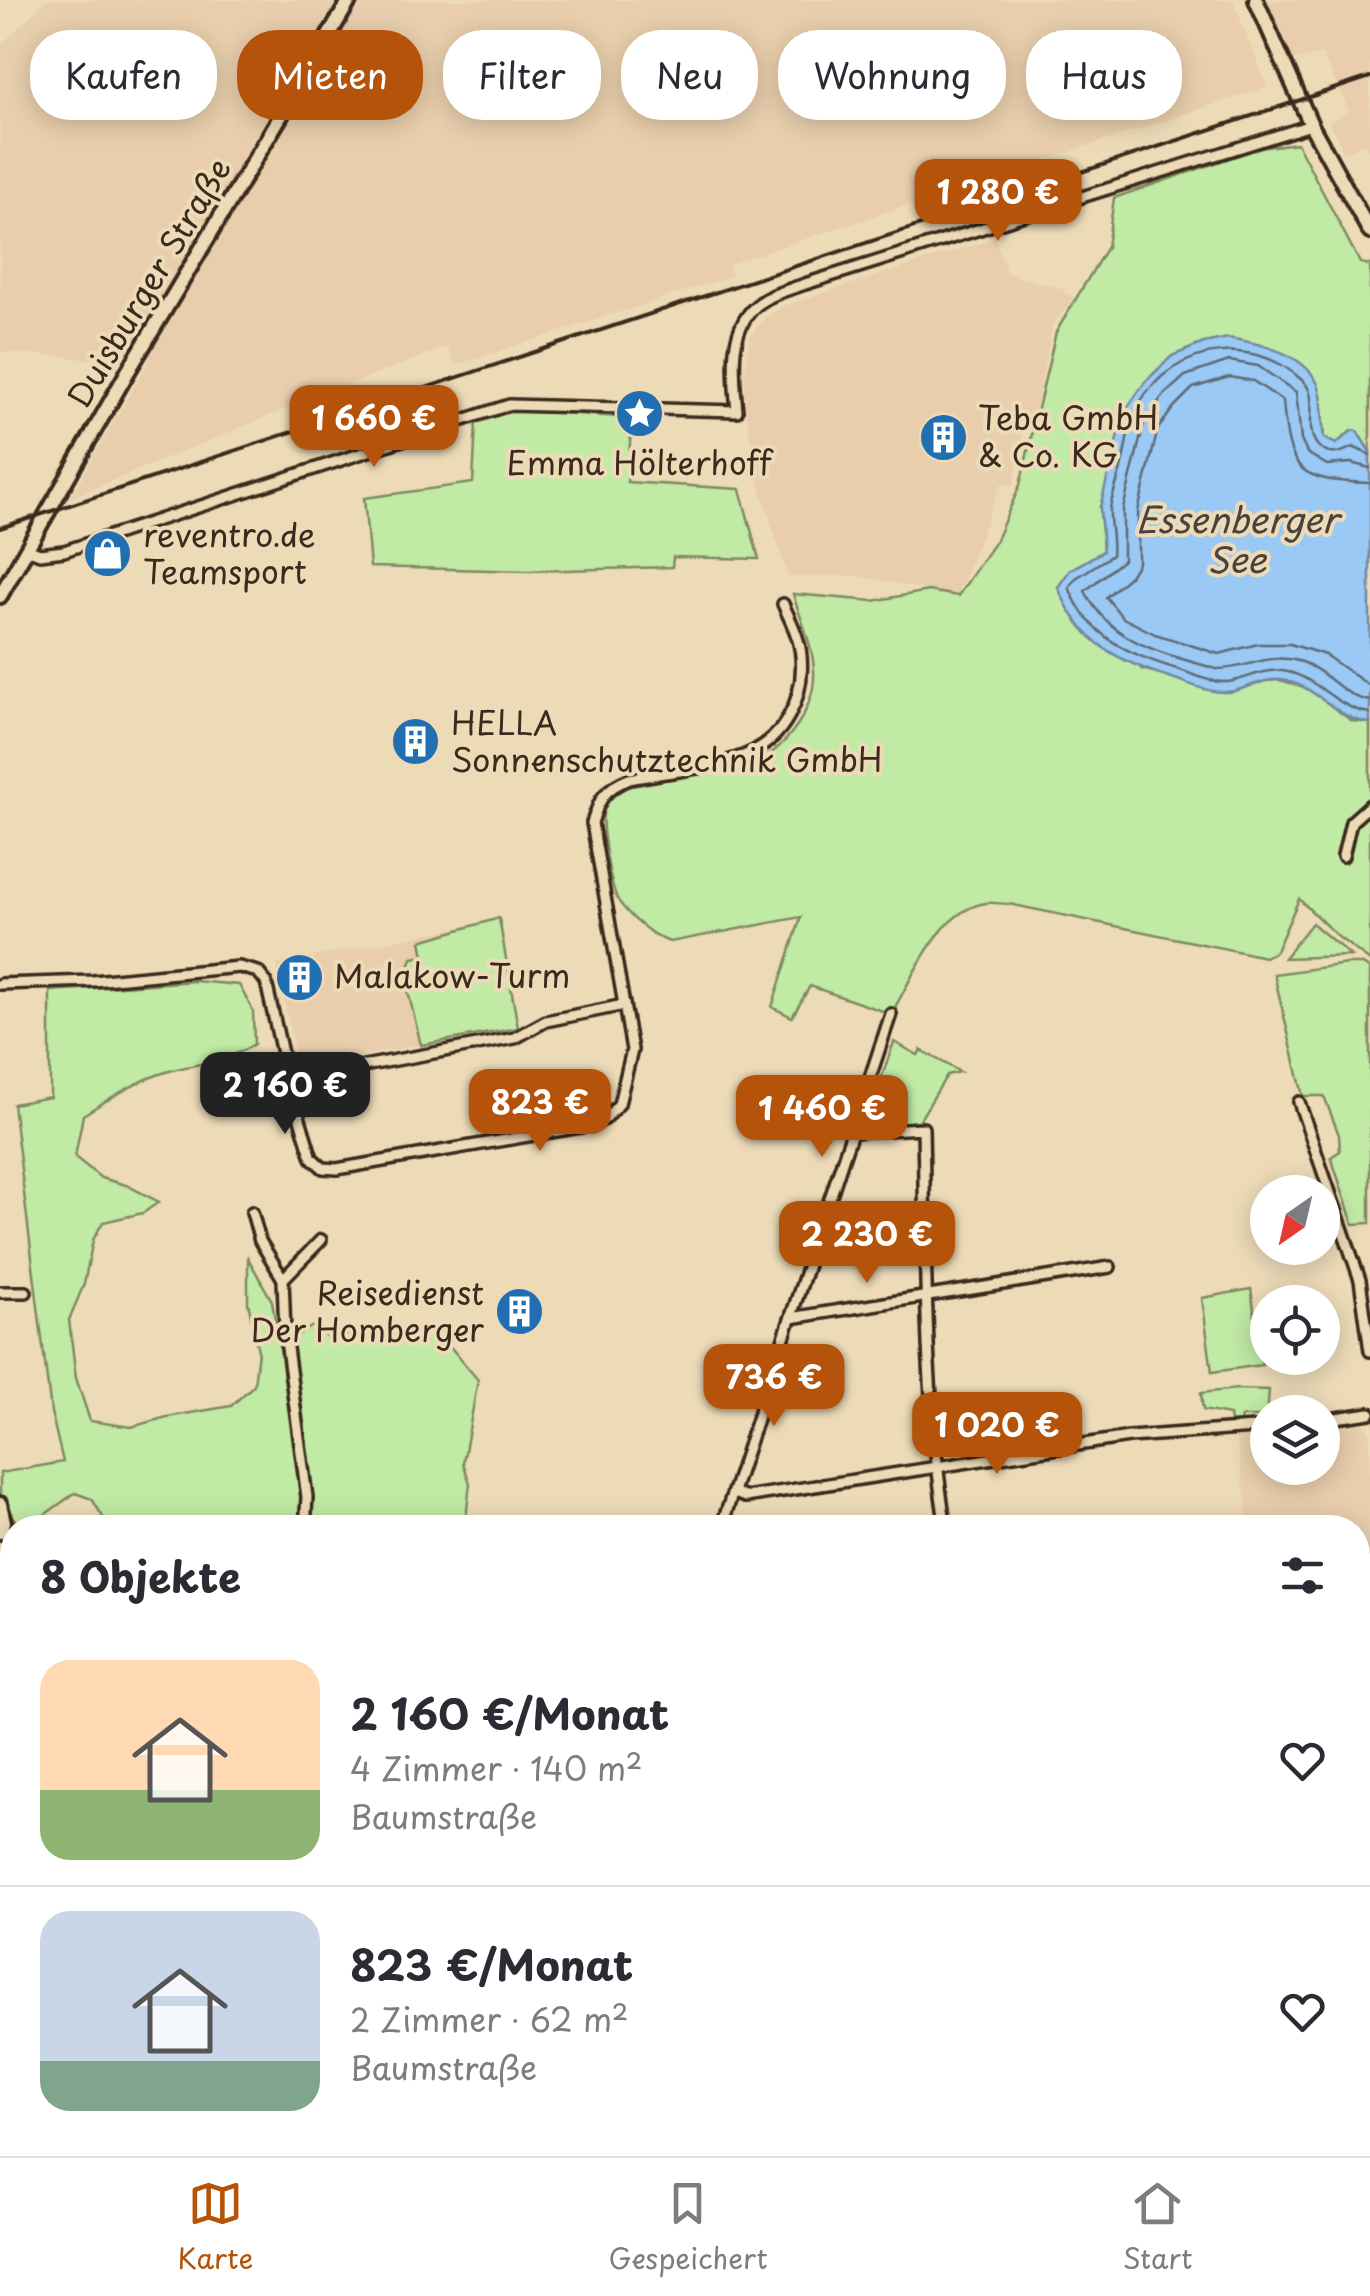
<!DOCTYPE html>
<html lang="de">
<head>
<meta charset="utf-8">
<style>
	:root { --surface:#fff; --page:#f7f7f7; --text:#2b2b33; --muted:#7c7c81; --line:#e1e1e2; --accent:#b45309 }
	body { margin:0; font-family:"Playpen Sans",sans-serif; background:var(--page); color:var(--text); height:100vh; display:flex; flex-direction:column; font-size:38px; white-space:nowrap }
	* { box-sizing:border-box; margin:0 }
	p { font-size:32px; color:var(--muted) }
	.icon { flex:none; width:55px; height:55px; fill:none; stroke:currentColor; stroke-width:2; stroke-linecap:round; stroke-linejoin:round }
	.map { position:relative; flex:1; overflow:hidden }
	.sheet { position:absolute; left:0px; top:1515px; width:1370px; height:642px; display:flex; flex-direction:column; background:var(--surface); border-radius:40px 40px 0 0; box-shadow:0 5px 25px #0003 }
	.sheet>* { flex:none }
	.banner { position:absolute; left:30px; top:30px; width:1310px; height:90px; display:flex; gap:20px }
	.needle { width:65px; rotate:214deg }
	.buttons { position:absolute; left:1250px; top:1175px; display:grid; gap:20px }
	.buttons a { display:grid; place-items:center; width:90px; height:90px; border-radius:50%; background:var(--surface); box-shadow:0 5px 25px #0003; font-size:50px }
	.price { position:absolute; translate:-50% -85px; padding:0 22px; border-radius:20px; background:var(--accent); color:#fff; font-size:32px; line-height:65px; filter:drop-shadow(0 2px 5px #0008) }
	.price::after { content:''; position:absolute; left:50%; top:60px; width:30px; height:22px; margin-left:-15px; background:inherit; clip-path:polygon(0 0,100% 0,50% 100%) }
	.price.current { background:#222; color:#fff }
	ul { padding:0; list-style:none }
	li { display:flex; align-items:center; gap:30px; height:250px; padding:0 40px }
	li+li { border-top:2px solid var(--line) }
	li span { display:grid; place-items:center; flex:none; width:280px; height:200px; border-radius:30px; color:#555 }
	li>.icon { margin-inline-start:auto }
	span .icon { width:120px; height:120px; fill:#fffc; stroke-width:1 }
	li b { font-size:42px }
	h2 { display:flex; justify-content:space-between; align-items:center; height:120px; padding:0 40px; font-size:42px }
	.chip { padding:0 35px; border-radius:40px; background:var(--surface); box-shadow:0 5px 25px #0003; font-size:35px; line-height:90px }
	.chip.current { background:var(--accent); color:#fff }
	.menu { display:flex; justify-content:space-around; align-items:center; height:140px; border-top:2px solid var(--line); background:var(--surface); font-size:28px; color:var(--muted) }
	.menu a { display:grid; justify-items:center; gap:5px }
	.menu .current { color:var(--accent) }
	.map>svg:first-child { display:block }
	.built { fill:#e8ceac }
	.green { fill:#c1eaa5; stroke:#7e8a62; stroke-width:2.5 }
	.water { fill:#99c9f4; stroke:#73899e; stroke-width:2.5 }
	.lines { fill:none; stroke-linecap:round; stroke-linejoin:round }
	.shore { stroke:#616a74; stroke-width:2.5 }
	.street-casing { stroke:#3b2a1e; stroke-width:16 }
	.secondary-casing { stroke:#3b2a1e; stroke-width:20 }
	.primary-casing { stroke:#3b2a1e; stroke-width:21 }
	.street { stroke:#eddbb8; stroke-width:9 }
	.secondary { stroke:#eddbb8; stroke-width:12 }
	.primary { stroke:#fedbac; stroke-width:14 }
	.rail { stroke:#3b2a1e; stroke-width:4 }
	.labels { text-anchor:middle; stroke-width:8; stroke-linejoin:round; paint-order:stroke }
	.street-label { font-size:32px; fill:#3b2a1e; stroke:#eddbb8 }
	.poi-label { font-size:32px; fill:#3b2a1e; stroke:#eddbb8; text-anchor:start }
	.water-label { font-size:35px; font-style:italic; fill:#49423e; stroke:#eddbb8 }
</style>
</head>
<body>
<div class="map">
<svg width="1370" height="2156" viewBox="0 0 1370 2156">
	<rect width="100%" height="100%" fill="#eddbb8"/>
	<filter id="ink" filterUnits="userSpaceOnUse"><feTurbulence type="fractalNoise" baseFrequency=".01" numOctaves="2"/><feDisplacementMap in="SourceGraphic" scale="20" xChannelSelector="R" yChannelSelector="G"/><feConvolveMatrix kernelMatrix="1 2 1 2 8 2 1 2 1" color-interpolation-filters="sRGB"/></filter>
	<g filter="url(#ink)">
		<!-- built -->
		<g class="built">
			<polygon points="46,0 1233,0 1267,87 729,264 732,276 456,365 447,347 288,408 70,498 151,357 113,361 0,352 0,46"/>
			<polygon points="1267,0 1370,0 1370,153 1364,143 1344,153 1329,122 1349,111 1322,54 1292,61"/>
			<polygon points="995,238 1007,274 1064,289 1063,293 1075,297 1053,324 1033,421 1025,421 1014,486 1001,484 957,596 856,576 788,577 758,480 747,419 744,380 750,336 764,318 783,306"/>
			<polygon points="495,920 516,1025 298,1069 277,964"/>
			<polygon points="1364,1422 1370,1433 1370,1864 1358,1866 1358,1528 1250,1527 1236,1438 1267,1435 1268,1468 1322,1468 1323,1428"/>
		</g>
		<!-- green -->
		<g class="green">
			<path d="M1297,143L1360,263L1370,265V452L1357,431L1352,430L1336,444L1324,438L1321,394L1204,343L1172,356L1145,382L1112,464L1100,507L1103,551L1070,570L1141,669L1231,692L1265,681L1280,680L1307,688L1352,721L1370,723V961L1337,936L1299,899L1276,951L1265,957L1009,904C1002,904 993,902 986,903C938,910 913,978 891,1014L810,986L792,1017L772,1007L801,917L670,942C653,937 631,918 620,903C611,893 599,823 604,810C608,799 617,793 627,787L757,762C788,746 816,707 814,671C813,645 800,618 793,594L873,601L928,591L958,596L996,540L1020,485L1056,332L1107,247L1114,198L1259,148Z"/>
			<polygon points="511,409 632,418 627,482 740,489 759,559 673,557 672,567 529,571 370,567 364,498 473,483 476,422"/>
			<polygon points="499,918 518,1028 421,1045 405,979 412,958 424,956 421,941"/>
			<polygon points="1312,923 1351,956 1284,958"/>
			<polygon points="1347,964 1363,964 1370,969 1370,1223 1353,1224 1331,1157 1340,1151 1339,1135 1324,1096 1303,1096 1274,974"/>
			<path d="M195,981L239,985L253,1011L254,1044C224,1064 199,1062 166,1072C136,1081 109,1099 83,1115L75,1157L101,1178L126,1185L159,1202L143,1213L103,1222L93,1240L84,1284L69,1320L76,1378L90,1421L131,1427L167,1417L231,1406L254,1385L258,1351L248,1302V1258L272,1301L279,1346L313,1326L328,1338L449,1325L448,1344L478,1380L463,1463L470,1483L465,1527H109L92,1499L75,1493L36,1521L16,1523L9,1506L0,1497V1473L63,1462L51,1412L13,1104L50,1097V991Z"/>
			<polygon points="894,1042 918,1055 921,1050 960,1072 947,1075 919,1121 864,1127"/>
			<polygon points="1251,1289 1262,1365 1212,1372 1202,1298"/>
			<polygon points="1236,1389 1269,1390 1267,1417 1241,1417 1239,1428 1231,1428 1229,1415 1203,1410 1201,1393"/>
			<polygon points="1370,1869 1370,1979 1358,1983 1358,1871"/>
		</g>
		<!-- water -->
		<path class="water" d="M1228,338C1259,343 1310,354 1320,390C1324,405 1321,422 1324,438L1336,444L1353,430L1357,431L1370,452V723C1336,720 1316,684 1281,680C1262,678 1246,690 1228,692C1209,693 1192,685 1175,679C1119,661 1082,646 1058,587L1070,570L1103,551L1100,508L1123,414L1145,382L1172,356L1204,343Z"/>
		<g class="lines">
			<!-- shore -->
			<g class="shore">
				<path d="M1370,455L1353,447C1341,453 1329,458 1318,446C1302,428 1321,398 1303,381C1248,329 1160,348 1132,419C1127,433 1126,450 1122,464C1119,479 1112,494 1110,509C1109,524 1114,540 1112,555L1076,578L1069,587C1089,640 1133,655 1183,671C1197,676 1212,683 1228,682C1249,679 1266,666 1288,672C1319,679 1339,710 1370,713"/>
				<path d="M1370,468L1351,463L1327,465L1307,453L1301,440L1296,392L1258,366L1229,361L1185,376L1162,397L1144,423L1123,509V560L1085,591C1111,644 1164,653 1216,669C1248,670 1267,651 1302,662C1326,670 1345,698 1370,701"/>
				<path d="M1370,483C1298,480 1289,474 1283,401L1253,381L1229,377L1193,388L1174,407L1158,429L1138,511V563L1130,576L1106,597L1123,618L1155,634L1219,654L1258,644H1290L1325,655L1370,686"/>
			</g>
			<defs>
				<g id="street">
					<path d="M26,549L40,554L64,551L509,405L737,411C734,375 726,326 761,302C773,293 792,289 805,284L1311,125"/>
					<polyline points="1343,856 1351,822 1370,805"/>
					<path d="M0,984L93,981L239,967L258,972L266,982L288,1080L312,1158L323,1168L337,1169L592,1125L605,1119L619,1104L632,1050L592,823C599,799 605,788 629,779C666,772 708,769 743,756C784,741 805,698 801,656C800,638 790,620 783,604"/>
					<polyline points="288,1080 515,1038 546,1021 624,1005"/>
					<polyline points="1299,1102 1360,1280 1370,1351"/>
					<path d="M852,1132L923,1128C926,1261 924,1396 946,1528"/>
					<polyline points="252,1212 260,1241 283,1279"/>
					<polyline points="0,1292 26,1292"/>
					<polyline points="791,1318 1110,1267"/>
					<polyline points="1322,1420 1370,1413"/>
					<polyline points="733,1492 745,1497 1129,1437 1268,1427"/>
					<polyline points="305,1528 307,1497 285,1333 283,1279 321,1240"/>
					<polyline points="721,1528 891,1014"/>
					<polyline points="0,1664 12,1773"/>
					<polyline points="0,1903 12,1901"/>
					<polyline points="30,2145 30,2156"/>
					<polyline points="1338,2145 1340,2156"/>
				</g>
				<g id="secondary">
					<polyline points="1256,0 1311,125 1370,232"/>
					<polyline points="0,596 127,373 350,0"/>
					<polyline points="0,1504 4,1522 0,1532"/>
					<polyline points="876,2145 892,2156"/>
				</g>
				<g id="primary">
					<polyline points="1358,2023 1370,2021"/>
					<polyline points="933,2145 935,2156"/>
					<polyline points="456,2156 534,2145"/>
					<polyline points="570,2156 650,2145"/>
					<polyline points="666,2156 771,2145 818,2156"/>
				</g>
			</defs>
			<!-- street casing -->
			<use href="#street" class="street-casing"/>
			<!-- secondary casing -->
			<use href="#secondary" class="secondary-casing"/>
			<!-- primary casing -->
			<use href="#primary" class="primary-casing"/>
			<!-- street -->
			<use href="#street" class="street"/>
			<!-- secondary -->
			<use href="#secondary" class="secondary"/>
			<!-- primary -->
			<use href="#primary" class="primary"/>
			<!-- rail -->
			<polyline class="rail" points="0,528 1370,77"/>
		</g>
	</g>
	<!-- icons -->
	<defs>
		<symbol id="sight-disc" viewBox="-11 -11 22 22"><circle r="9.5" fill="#1f6fb2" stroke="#eddbb8"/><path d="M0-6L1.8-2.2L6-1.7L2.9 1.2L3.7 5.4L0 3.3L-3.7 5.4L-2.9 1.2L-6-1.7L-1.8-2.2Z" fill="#fff"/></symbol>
		<symbol id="building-disc" viewBox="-11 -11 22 22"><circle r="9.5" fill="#1f6fb2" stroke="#eddbb8"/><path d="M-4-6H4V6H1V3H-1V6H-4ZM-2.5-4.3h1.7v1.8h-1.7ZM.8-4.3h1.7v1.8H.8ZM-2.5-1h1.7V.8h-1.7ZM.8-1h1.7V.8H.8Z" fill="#fff"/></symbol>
		<symbol id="shop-disc" viewBox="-11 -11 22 22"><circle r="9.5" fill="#1f6fb2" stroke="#eddbb8"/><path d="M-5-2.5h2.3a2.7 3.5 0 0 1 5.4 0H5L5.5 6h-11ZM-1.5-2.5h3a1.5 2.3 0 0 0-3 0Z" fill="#fff"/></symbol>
	</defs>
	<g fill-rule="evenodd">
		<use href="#sight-disc" x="612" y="386" width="55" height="55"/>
		<use href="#building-disc" x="916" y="410" width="55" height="55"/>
		<use href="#shop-disc" x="80" y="526" width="55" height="55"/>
		<use href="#building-disc" x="388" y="714" width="55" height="55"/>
		<use href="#building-disc" x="272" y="950" width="55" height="55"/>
		<use href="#building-disc" x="492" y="1284" width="55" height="55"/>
	</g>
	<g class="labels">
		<!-- street labels -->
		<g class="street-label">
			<text transform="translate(150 283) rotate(-59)" y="11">Duisburger Straße</text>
		</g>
		<!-- poi labels -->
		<g class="poi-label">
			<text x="978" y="430">Teba GmbH<tspan x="978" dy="37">&amp; Co. KG</tspan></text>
			<text x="639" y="475" text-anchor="middle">Emma Hölterhoff</text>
			<text x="143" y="547">reventro.de<tspan x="143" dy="37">Teamsport</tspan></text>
			<text x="451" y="735">HELLA<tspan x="451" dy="37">Sonnenschutztechnik GmbH</tspan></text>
			<text x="334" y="988">Malakow-Turm</text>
			<text x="484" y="1305" text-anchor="end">Reisedienst<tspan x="484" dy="37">Der Homberger</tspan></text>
		</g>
		<!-- water labels -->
		<g class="water-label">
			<text x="1237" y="533">Essenberger<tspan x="1237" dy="40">See</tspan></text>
		</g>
	</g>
</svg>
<div class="buttons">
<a><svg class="needle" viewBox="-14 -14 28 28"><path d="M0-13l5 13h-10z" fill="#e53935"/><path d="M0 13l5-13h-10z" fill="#7c7c81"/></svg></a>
<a><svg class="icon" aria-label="locate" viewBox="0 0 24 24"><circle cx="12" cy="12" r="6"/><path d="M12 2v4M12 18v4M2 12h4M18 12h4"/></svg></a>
<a><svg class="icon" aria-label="layers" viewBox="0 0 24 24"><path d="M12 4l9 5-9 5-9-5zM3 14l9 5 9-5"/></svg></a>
</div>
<b class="price" style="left:998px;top:244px">1 280 €</b>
<b class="price" style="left:374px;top:470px">1 660 €</b>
<b class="price current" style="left:285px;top:1137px">2 160 €</b>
<b class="price" style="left:540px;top:1154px">823 €</b>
<b class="price" style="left:822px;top:1160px">1 460 €</b>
<b class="price" style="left:867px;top:1286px">2 230 €</b>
<b class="price" style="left:774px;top:1429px">736 €</b>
<b class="price" style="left:997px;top:1477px">1 020 €</b>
<div class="banner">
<a class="chip">Kaufen</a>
<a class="chip current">Mieten</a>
<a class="chip">Filter</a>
<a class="chip">Neu</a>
<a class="chip">Wohnung</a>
<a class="chip">Haus</a>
</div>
<section class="sheet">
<h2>8 Objekte<svg class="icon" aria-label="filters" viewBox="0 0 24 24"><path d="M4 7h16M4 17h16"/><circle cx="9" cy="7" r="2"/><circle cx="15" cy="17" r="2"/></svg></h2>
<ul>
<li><span style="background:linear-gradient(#ffd9b3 65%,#8fb573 0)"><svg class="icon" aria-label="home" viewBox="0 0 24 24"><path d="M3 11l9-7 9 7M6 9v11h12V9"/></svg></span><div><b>2 160 €/Monat</b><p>4 Zimmer · 140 m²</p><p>Baumstraße</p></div><svg class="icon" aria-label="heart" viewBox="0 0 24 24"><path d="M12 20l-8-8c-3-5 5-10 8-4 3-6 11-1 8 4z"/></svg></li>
<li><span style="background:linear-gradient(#c9d6e8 75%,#7fa58c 0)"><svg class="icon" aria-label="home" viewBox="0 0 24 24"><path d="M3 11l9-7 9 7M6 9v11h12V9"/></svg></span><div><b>823 €/Monat</b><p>2 Zimmer · 62 m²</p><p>Baumstraße</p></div><svg class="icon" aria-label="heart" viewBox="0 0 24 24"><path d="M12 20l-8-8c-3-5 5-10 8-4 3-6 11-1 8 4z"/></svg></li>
</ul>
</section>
</div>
<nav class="menu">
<a class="current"><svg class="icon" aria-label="map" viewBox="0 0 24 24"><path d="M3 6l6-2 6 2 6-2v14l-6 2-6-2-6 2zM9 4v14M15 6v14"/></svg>Karte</a>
<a><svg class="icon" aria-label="saved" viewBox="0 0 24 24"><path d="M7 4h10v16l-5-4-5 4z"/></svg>Gespeichert</a>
<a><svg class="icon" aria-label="home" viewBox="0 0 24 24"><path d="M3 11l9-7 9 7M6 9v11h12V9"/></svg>Start</a>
</nav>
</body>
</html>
